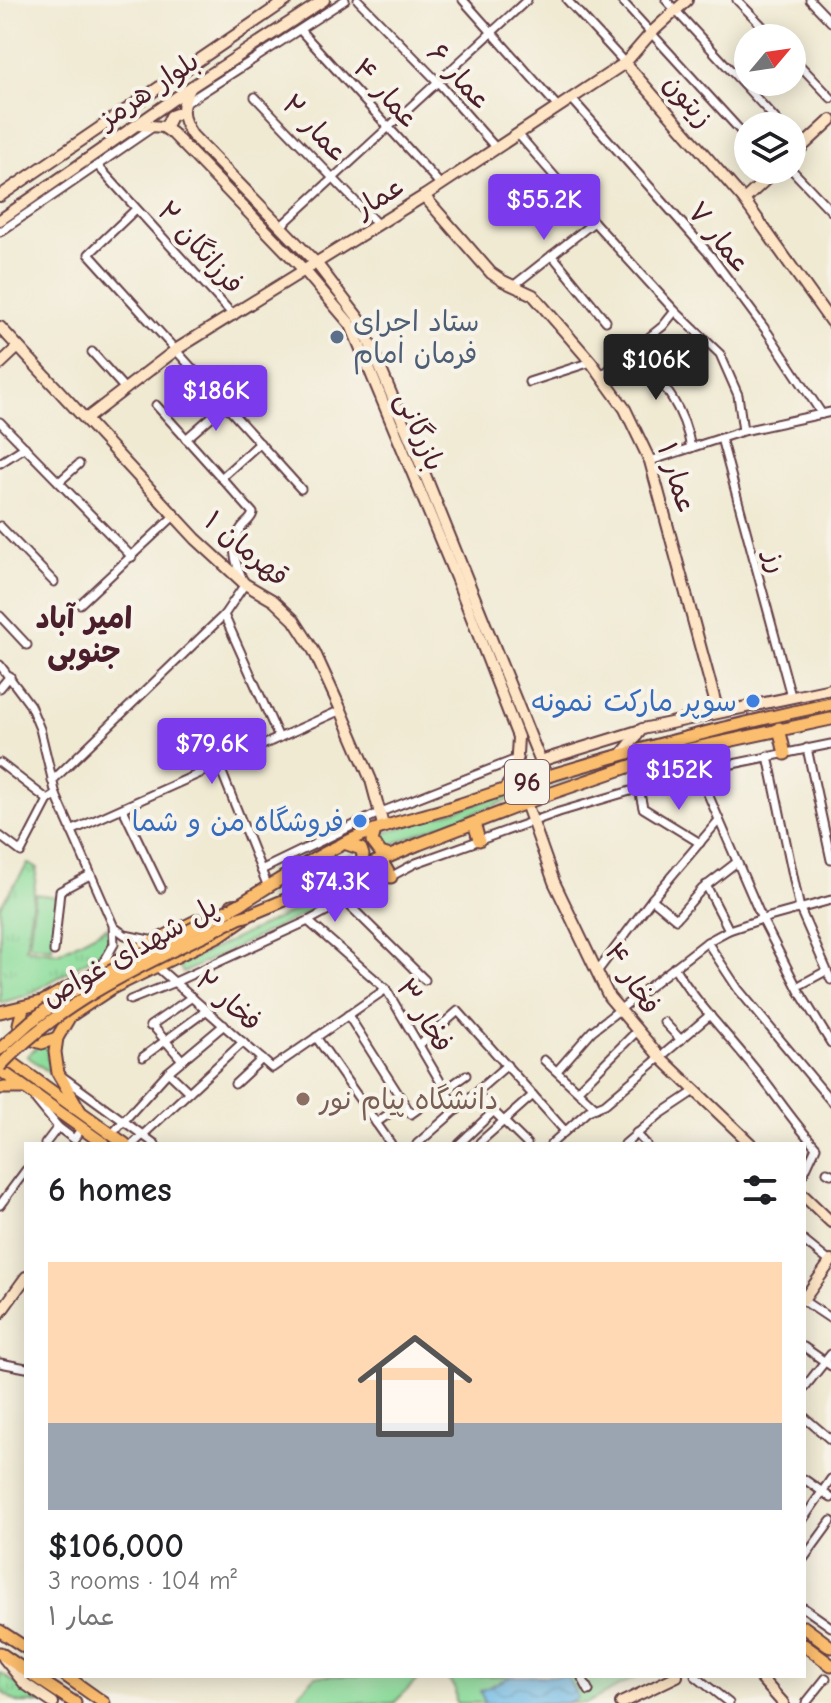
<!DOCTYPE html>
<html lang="en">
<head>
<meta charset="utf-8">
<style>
	:root { --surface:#fff; --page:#f6f6f6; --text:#202124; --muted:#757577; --line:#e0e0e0; --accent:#7c3aed }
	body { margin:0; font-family:"Comic Neue","Playpen Sans Arabic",sans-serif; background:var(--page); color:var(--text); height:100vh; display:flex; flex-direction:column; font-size:30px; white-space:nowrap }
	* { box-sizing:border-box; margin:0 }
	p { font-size:26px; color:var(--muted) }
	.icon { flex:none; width:44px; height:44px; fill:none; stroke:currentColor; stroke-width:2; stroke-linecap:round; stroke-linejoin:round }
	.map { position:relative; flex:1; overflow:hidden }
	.panel { position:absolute; left:24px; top:1142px; width:782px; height:536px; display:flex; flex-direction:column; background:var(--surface); border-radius:0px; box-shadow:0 4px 20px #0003 }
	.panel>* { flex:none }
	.needle { width:52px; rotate:61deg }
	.tools { position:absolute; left:734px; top:24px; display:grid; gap:16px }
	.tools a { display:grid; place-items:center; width:72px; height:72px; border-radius:50%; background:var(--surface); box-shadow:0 4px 20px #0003; font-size:40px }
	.price { position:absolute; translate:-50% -68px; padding:0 18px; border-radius:8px; background:var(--accent); color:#fff; font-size:26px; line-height:52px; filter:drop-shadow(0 2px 4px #0008) }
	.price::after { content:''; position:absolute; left:50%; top:48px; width:24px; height:18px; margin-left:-12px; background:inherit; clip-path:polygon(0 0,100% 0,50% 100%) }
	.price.on { background:#222; color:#fff }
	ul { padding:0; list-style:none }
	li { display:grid; align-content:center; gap:16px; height:424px; padding:0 24px }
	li+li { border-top:2px solid var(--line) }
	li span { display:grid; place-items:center; height:248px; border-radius:0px; color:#555 }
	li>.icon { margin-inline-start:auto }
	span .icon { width:144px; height:144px; fill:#fffc; stroke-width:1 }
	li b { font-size:34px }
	h2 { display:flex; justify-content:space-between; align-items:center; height:96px; padding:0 24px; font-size:34px }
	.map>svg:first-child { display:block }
	.grass { fill:#8ddd9c; stroke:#6c7e64; stroke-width:2 }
	.park { fill:url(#park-tufts); stroke:#6c7e64; stroke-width:2 }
	.water { fill:url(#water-waves); stroke:#5e6e8b; stroke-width:2 }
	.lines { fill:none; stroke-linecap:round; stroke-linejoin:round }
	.street-casing { stroke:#633d44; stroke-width:11 }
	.secondary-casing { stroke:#633d44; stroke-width:14 }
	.primary-casing { stroke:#633d44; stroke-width:15 }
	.street { stroke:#fff; stroke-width:7 }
	.secondary { stroke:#fde5c5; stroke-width:10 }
	.primary { stroke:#fbbd6e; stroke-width:11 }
	.primary-bridge-casing { stroke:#633d44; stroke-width:15; stroke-linecap:butt }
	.primary-bridge { stroke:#fbbd6e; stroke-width:11 }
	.service-dot { fill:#5c6f8a; stroke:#f7f3e8; stroke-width:3 }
	.shop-dot { fill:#3f7fe0; stroke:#f7f3e8; stroke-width:3 }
	.education-dot { fill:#8d6e63; stroke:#f7f3e8; stroke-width:3 }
	.labels { text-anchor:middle; stroke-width:8; stroke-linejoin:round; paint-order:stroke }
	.shield { fill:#f7f3e8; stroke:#7e5f64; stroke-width:2 }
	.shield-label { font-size:26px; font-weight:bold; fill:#4a1f2b }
	.street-label { font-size:28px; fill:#4a1f2b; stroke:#f7f3e8 }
	.service-label { font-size:28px; fill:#4e5e75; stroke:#f7f3e8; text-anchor:start }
	.shop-label { font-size:28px; fill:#366cbe; stroke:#f7f3e8; text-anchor:end }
	.education-label { font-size:28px; fill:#785e54; stroke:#f7f3e8; text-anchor:start }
	.neighbourhood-label { font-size:30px; font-weight:bold; fill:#4a1f2b; stroke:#f7f3e8 }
</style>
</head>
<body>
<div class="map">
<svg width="831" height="1703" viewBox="0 0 831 1703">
	<defs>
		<pattern id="park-tufts" width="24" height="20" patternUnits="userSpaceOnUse" patternTransform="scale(2)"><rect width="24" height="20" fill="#8ddd9c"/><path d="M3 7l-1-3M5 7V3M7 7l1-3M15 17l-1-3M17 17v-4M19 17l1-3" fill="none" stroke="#7bbd87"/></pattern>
		<pattern id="water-waves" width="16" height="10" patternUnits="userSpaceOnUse" patternTransform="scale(2)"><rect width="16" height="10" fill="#71beeb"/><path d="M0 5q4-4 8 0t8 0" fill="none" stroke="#5f9abf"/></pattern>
	</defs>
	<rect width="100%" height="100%" fill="#f7f3e8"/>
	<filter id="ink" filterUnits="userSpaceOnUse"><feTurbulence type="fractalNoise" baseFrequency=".0125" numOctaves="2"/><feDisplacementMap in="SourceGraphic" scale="16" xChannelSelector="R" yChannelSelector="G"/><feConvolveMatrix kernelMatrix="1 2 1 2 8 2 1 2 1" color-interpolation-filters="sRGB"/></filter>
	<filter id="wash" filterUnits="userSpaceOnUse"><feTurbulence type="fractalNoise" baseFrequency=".006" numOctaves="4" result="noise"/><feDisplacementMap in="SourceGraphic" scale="32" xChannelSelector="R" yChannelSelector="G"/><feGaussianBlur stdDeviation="1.8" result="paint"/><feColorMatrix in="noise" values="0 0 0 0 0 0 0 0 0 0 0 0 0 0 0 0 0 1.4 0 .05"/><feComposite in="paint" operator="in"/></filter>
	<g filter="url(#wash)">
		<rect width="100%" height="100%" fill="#f0ead3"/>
		<!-- grass -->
		<g class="grass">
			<path d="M831,709V714C678,745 530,786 386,847L378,844L376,839L379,835L390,831C536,785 681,740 831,709Z"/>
			<polygon points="351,854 356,859 352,866 275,898 274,896"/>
			<polygon points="336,891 339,897 183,973 179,965"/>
			<polygon points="35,894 58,897 52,948 29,945"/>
			<polygon points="49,1036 47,1054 50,1073 27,1056"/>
			<polygon points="316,1676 421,1676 394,1703 300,1703 299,1693"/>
			<polygon points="444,1676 638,1676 587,1703 456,1703 455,1687"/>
		</g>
		<!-- park -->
		<g class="park">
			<path d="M28,864L37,868L26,948L58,953L107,927C111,939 108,945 100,953L28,995L0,1003V906Z"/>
			<polygon points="0,1673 45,1703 18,1703 0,1691"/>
		</g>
		<!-- water -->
		<polygon class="water" points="512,1676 567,1676 578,1698 567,1703 485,1703 480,1691"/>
	</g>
	<g filter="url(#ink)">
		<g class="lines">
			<defs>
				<g id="street">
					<polyline points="358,0 437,81 496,148"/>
					<polyline points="463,0 558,107"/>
					<polyline points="567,0 625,63"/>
					<polyline points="621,0 748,139"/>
					<polyline points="666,0 782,126"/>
					<polyline points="737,0 774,38"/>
					<polyline points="810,0 831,22"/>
					<polyline points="300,30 441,185"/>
					<polyline points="792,57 831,98"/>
					<polyline points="255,97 378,225"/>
					<polyline points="571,98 711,256 768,333 822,414"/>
					<polyline points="183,105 345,0"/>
					<polyline points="518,134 594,222 675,311 720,354 738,395 743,431"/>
					<polyline points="792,137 801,147"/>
					<polyline points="97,165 234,316"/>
					<polyline points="792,170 831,211"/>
					<polyline points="136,209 89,254 301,489"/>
					<polyline points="280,227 527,0"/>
					<polyline points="0,232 153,127"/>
					<polyline points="552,255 606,321"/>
					<polyline points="513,286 594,222"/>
					<path d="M634,351C662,383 683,404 691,448"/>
					<polyline points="92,352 126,390"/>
					<polyline points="601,376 663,326 675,311"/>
					<polyline points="529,382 591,362"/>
					<polyline points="0,422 132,557"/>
					<polyline points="721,438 791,696"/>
					<polyline points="186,439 226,404"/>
					<polyline points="650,461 743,431 831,412"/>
					<polyline points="0,463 25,447"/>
					<polyline points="221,478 260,443"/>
					<polyline points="59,482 79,464"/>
					<polyline points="0,526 54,582"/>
					<polyline points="80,604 174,516"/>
					<polyline points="224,615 279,738"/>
					<polyline points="0,616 27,645"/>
					<polyline points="0,665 30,705 40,729 56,795 113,925 114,944 100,969"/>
					<polyline points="0,688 10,676"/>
					<polyline points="807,748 831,860"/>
					<polyline points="768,756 800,909 831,980"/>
					<polyline points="0,763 48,800"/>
					<polyline points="219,765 268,887"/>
					<polyline points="698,771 762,919 799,991 831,1043"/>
					<path d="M52,781L224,615L245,584C236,566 228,545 242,527C247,521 251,520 253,513L156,405"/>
					<polyline points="639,789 643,808 700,843"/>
					<polyline points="123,809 161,888"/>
					<polyline points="71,831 341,710"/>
					<polyline points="0,836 21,852 48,800 56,795"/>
					<polyline points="261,870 381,812 519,758"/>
					<polyline points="706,885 729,930"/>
					<polyline points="652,899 676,919 702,889 737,862"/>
					<polyline points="345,901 425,980"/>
					<polyline points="308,921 386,989 457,1110"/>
					<polyline points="114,927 125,935 154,941"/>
					<polyline points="707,942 738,989 831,1101"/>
					<polyline points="54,951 60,891 90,875"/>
					<polyline points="156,966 272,1068 386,989"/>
					<path d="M674,967C697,1004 728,1035 755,1069C776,1095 793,1122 816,1147L804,1173"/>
					<polyline points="597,972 652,899 719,820"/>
					<polyline points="802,984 826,971"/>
					<polyline points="130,1000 175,982 308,921 416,863 559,812 698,771 831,744"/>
					<polyline points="348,1015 404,1103 376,1123"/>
					<polyline points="664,1022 681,1040"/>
					<polyline points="152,1025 182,1060"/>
					<polyline points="150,1026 192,997"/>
					<polyline points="316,1037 391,1144"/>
					<polyline points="419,1045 458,1011 565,1131"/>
					<polyline points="143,1057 207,1010"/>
					<polyline points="544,1060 596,1108"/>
					<polyline points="557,1071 592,1031 707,942 729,930 762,919 831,900"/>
					<polyline points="168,1072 189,1092"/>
					<polyline points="63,1077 155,1144"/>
					<polyline points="235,1084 262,1059"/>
					<polyline points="578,1090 637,1031"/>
					<polyline points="476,1094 527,1144"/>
					<polyline points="36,1100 58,1127"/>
					<polyline points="404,1103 411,1114 466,1075"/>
					<polyline points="636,1133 646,1144"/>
					<polyline points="112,1134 168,1072 224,1025"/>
					<polyline points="480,1142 533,1095"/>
					<polyline points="45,1144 58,1127 74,1139 82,1128"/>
					<polyline points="133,1144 243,1042"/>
					<polyline points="417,1144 507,1065"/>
					<polyline points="459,1144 494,1111"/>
					<polyline points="551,1144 588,1111 605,1104 710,1015"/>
					<polyline points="625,1144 659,1115 695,1091"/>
					<polyline points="827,1172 831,1174"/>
					<polyline points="0,1205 26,1170"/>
					<polyline points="804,1241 830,1262"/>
					<polyline points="804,1301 831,1319"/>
					<polyline points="804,1347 831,1366"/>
					<polyline points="0,1363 26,1368"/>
					<polyline points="804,1388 831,1354"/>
					<polyline points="804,1417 831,1440"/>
					<polyline points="804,1479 831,1498"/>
					<polyline points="804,1518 831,1479"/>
					<polyline points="804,1558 831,1521"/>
					<polyline points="804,1608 831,1627"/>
					<polyline points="581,1676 589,1691"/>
					<polyline points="695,1676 729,1703"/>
					<polyline points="806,1703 826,1678"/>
				</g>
				<g id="secondary">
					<polyline points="625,63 744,200 831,322"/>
					<path d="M191,87C180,106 180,117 192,135L317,264L360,320L417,455L546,775"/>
					<polyline points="138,125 163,127 173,134 305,271 351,325 459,585 518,737 516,771 505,789"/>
					<polyline points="165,128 171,116 182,112"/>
					<polyline points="792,156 831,120"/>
					<polyline points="0,196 287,0"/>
					<polyline points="424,196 491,273 503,281 533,295 591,362 625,409 650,461 718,712"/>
					<polyline points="744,200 776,170"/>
					<polyline points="0,220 191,87 324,0"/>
					<polyline points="0,327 196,539 245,584 274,601 294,620 314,651 341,710 371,780 383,825"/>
					<polyline points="0,364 18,347"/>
					<polyline points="86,419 177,349 424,196 625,63 651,33 687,0"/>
					<polyline points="622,754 642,729 831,689"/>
					<polyline points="540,761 641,730"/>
					<polyline points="526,803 554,882 609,997 660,1057 751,1144"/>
					<polyline points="804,1196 831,1222"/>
					<polyline points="804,1299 831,1261"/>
					<polyline points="0,1313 26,1277"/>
					<polyline points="4,1658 25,1684 53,1703"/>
					<polyline points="759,1676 783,1703"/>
					<polyline points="621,1703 677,1676"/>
				</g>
				<g id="primary">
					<polyline points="779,728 785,754"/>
					<polyline points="474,823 479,840"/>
					<polyline points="375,830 372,841 381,853 390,856"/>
					<polyline points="344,843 361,849 363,855 361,869"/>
					<polyline points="381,860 391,877"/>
					<polyline points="337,879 348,900"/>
					<path d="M232,905L240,904C279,880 320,853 362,835C394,821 428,816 461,804C583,763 705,730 831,704"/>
					<polyline points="23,1008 19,1024 27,1038 42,1043 57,1038"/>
					<polyline points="0,1012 42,1002 131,953 198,920"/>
					<polyline points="0,1054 125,1144"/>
					<polyline points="0,1070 104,1144"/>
					<polyline points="0,1088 23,1088"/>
					<polyline points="80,1111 58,1073 55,1052 57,1038 70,1016 112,988 220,935 249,915 419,844 552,793 663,755 831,719"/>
					<polyline points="804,1627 831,1647"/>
					<polyline points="0,1631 26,1648"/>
					<polyline points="804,1645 831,1665"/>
					<polyline points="0,1653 26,1671"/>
					<polyline points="34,1676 75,1703"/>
					<polyline points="66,1676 104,1703"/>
				</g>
			</defs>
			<!-- street casing -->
			<use href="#street" class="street-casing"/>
			<!-- secondary casing -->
			<use href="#secondary" class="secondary-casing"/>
			<!-- primary casing -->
			<use href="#primary" class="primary-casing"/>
			<!-- street -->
			<use href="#street" class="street"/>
			<!-- secondary -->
			<use href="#secondary" class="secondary"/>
			<!-- primary -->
			<use href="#primary" class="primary"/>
			<defs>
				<g id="primary-bridge">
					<polyline points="0,1049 30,1022 69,993 240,904"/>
					<path d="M0,1066C66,996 154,960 239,918L249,915"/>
				</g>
			</defs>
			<!-- primary-bridge casing -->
			<use href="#primary-bridge" class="primary-bridge-casing"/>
			<!-- primary-bridge -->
			<use href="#primary-bridge" class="primary-bridge"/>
		</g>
	</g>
	<!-- markers -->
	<circle class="service-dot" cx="337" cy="337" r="8"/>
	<g class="shop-dot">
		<circle cx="753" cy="701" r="8"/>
		<circle cx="360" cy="821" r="8"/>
	</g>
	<circle class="education-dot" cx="303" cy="1099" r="8"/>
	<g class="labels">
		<!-- shield labels -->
		<rect class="shield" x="505" y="760" width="44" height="44" rx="6"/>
		<g class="shield-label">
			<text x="527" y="791">96</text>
		</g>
		<!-- street labels -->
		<g class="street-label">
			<text transform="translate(460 76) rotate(47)" y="10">عمار ۶</text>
			<text transform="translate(148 89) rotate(-34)" y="10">بلوار هرمز</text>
			<text transform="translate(387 93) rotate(48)" y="10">عمار ۴</text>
			<text transform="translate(689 100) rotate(49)" y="10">زیتون</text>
			<text transform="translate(316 128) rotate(46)" y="10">عمار ۲</text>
			<text transform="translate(379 196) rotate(-32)" y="10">عمار</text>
			<text transform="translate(720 237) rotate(51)" y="10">عمار ۷</text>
			<text transform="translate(201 247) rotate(48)" y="10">فرزانگان ۲</text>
			<text transform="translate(421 431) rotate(67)" y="10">بازرگانی</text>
			<text transform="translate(678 478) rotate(72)" y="10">عمار ۱</text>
			<text transform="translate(247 548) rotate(40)" y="10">قهرمان ۱</text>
			<text transform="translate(777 562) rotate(76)" y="10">رز</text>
			<text transform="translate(129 951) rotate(-29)" y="10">پل شهدای غواص</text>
			<text transform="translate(633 978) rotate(58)" y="10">فخار ۴</text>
			<text transform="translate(229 1000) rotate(41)" y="10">فخار ۲</text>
			<text transform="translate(425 1015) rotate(58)" y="10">فخار ۳</text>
		</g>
		<!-- service labels -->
		<g class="service-label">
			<text x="353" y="331">ستاد اجرای<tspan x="353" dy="32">فرمان امام</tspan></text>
		</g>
		<!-- shop labels -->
		<g class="shop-label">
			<text x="737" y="711">سوپر مارکت نمونه</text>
			<text x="344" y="831">فروشگاه من و شما</text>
		</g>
		<!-- education labels -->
		<g class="education-label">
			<text x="319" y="1109">دانشگاه پیام نور</text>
		</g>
		<!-- neighbourhood labels -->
		<g class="neighbourhood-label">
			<text x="84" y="628">امير آباد<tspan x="84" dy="34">جنوبی</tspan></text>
		</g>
	</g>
</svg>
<div class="tools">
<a><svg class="needle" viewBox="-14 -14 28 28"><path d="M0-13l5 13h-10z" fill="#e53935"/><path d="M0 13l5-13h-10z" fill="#757577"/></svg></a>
<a><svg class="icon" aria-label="layers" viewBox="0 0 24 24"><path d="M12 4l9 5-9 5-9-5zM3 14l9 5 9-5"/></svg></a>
</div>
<b class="price" style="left:544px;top:242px">$55.2K</b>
<b class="price on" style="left:656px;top:402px">$106K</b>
<b class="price" style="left:216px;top:433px">$186K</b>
<b class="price" style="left:212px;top:786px">$79.6K</b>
<b class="price" style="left:679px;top:812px">$152K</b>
<b class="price" style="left:335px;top:924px">$74.3K</b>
<section class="panel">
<h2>6 homes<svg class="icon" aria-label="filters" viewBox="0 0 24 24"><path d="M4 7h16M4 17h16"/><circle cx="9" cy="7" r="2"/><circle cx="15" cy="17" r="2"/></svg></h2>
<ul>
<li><span style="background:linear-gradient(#ffd9b3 65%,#9aa5b1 0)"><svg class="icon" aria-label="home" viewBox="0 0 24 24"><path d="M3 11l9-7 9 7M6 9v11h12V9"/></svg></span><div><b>$106,000</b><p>3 rooms · 104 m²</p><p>عمار ۱</p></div></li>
</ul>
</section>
</div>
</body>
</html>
